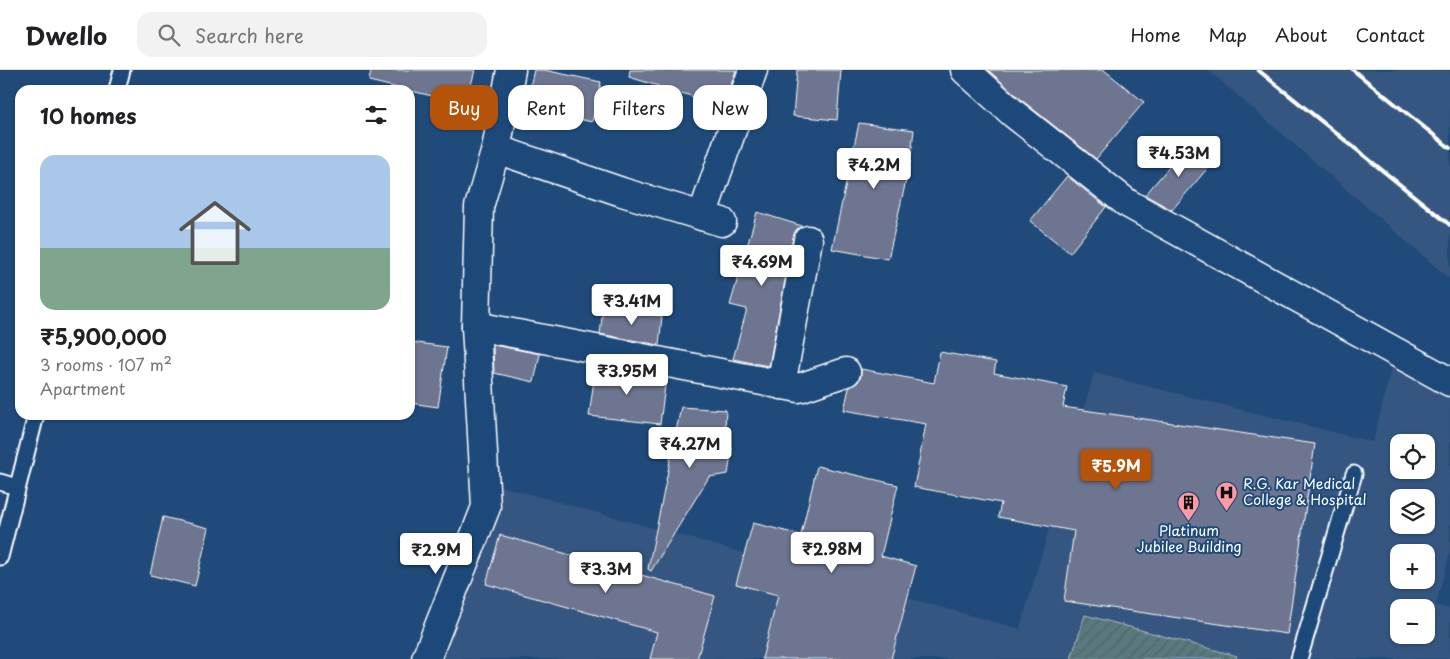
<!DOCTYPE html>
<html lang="en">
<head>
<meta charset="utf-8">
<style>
	:root { --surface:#fff; --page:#f2f2f2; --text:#202124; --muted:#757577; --line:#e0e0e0; --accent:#b45309 }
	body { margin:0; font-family:"Playpen Sans",sans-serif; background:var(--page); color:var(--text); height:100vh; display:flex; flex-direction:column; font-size:19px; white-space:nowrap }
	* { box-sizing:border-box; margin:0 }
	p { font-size:16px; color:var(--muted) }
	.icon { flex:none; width:28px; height:28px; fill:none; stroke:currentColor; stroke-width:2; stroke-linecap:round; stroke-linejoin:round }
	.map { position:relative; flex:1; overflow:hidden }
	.side { position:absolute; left:15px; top:15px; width:400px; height:335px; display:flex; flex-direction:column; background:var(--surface); border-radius:15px; box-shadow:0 1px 4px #0004 }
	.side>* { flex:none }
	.hud { position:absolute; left:430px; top:15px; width:475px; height:45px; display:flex; gap:10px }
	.fabs { position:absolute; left:1390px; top:364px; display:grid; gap:10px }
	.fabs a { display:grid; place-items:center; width:45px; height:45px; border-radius:10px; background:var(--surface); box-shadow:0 1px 4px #0004; font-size:25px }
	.price { position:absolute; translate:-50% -42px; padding:0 11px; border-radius:5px; background:#fff; color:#222; font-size:16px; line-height:32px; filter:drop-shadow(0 1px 2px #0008) }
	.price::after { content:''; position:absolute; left:50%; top:30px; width:15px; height:11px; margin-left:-8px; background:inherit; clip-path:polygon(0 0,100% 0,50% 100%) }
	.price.current { background:var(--accent); color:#fff }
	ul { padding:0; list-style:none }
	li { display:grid; align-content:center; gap:10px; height:265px; padding:0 25px }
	li span { display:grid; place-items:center; height:155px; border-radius:15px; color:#555 }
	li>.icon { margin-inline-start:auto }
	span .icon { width:90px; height:90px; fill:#fffc; stroke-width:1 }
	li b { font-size:21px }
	h2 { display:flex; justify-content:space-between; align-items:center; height:60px; padding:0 25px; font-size:21px }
	.pill { padding:0 18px; border-radius:15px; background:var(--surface); box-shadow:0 1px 4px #0004; font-size:18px; line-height:45px }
	.pill.current { background:var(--accent); color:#fff }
	header { display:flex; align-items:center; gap:30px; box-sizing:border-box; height:70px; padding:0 25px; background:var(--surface); border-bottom:1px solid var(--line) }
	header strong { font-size:24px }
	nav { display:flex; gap:28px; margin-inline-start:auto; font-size:18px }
	.search { width:350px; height:45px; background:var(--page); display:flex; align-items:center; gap:12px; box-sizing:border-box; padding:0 18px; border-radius:15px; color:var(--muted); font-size:19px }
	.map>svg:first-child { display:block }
	.built { fill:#365781; fill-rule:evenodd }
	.garden { fill:url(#garden-furrows); stroke:#acbcbe }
	.building { fill:#6d7590; stroke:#fff }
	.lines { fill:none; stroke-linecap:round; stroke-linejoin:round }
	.service-casing { stroke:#fff; stroke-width:19 }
	.minor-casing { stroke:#fff; stroke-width:31 }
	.service { stroke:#1f4a7a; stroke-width:15 }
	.minor { stroke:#1f4a7a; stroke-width:28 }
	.rail { stroke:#fff; stroke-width:4 }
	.labels { text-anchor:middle; stroke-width:4; stroke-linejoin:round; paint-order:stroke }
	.poi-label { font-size:14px; fill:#fff; stroke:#1f4a7a; text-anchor:start }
</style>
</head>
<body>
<header>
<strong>Dwello</strong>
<div class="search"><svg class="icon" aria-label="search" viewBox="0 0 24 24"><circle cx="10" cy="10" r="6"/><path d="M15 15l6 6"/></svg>Search here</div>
<nav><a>Home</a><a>Map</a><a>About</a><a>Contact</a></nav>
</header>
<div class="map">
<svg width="1450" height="589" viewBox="0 0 1450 589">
	<defs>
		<pattern id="garden-furrows" width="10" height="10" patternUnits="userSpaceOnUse" patternTransform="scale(1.25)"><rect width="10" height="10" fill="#59797e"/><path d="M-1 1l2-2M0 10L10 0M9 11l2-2" fill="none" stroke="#526265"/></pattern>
	</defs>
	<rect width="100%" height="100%" fill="#1f4a7a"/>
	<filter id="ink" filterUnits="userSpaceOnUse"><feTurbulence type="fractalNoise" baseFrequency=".02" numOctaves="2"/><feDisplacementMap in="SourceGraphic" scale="10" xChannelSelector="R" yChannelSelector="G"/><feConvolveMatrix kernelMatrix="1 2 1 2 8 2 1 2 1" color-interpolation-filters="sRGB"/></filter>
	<g filter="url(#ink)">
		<!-- built -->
		<g class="built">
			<polygon points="1208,0 1450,0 1450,209"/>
			<path d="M1394,287L1450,318V483L1436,535L1450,539V589H436L492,464L497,415L1020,559L1094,303L1373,372ZM1399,372H1426V400H1399ZM1399,428H1426V455H1399ZM1399,482H1426V510H1399ZM1399,538H1426V565H1399Z"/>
		</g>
		<!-- garden -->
		<polygon class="garden" points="1085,545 1237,586 1236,589 1071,589"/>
		<!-- building -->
		<g class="building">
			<polygon points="371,0 475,0 466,34 369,11"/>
			<polygon points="534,0 544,0 601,12 592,52 525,37"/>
			<polygon points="630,0 736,0 724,36 629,7"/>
			<polygon points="797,0 841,0 837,50 793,46"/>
			<polygon points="988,0 1104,0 1144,32 1096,89 1024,32"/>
			<polygon points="859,53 914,60 910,93 888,189 832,179"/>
			<polygon points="1189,74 1212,93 1172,140 1145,125"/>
			<polygon points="1067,106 1106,137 1070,183 1030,151"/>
			<polygon points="757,142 802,156 796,160 793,167 769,296 733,289 747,239 730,235"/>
			<polygon points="603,239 662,246 659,275 600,264"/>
			<polygon points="410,272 447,277 438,337 410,333"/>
			<polygon points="493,275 540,284 534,312 494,303"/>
			<polygon points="940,282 996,292 994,303 1067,317 1063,337 1315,374 1287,564 1064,531 1074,461 998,447 1001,433 914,417 926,354 844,340 849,318 858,312 861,306 861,299 934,313"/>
			<polygon points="596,295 666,308 660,354 589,346"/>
			<polygon points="681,337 726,340 724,377 732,378 728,404 709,407 651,501 648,499"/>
			<polygon points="817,396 898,415 881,486 916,496 891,589 762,589 778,525 736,514 753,453 801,465"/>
			<polygon points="163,447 209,458 195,516 150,505"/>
			<polygon points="500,465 715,526 697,589 650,589 657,562 486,514"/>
		</g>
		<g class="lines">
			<defs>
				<g id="service">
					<polyline points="117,20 122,0"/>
					<polyline points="0,412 17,417"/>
					<polyline points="0,487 36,345"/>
					<polyline points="1299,589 1354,404"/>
				</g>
				<g id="minor">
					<polyline points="965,0 1014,44 1127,133 1450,312"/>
					<polyline points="496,79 622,122 722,152"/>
					<polyline points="702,146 753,0"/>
					<polyline points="476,256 799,318 846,302"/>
					<polyline points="781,315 808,170"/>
					<polyline points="426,589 486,437 476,256 479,137 496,79 511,0"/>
				</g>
			</defs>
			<!-- service casing -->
			<use href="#service" class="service-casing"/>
			<!-- minor casing -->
			<use href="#minor" class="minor-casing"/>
			<!-- service -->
			<use href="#service" class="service"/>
			<!-- minor -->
			<use href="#minor" class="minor"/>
			<!-- rail -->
			<g class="rail">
				<polyline points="1258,0 1450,155"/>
				<polyline points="1353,0 1450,78"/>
			</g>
		</g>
	</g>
	<!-- icons -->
	<defs>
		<symbol id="hospital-pin" viewBox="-11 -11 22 30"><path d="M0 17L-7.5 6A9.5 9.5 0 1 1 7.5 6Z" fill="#ff9aa2" stroke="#1f4a7a"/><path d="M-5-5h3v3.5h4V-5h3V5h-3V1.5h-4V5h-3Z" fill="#111"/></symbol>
		<symbol id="building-pin" viewBox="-11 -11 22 30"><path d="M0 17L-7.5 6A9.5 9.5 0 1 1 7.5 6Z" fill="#ff9aa2" stroke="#1f4a7a"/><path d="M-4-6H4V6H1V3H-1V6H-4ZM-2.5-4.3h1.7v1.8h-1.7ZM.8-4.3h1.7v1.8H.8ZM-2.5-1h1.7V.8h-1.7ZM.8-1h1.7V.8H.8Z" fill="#111"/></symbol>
	</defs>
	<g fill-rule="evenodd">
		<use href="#hospital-pin" x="1214" y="410" width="25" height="34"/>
		<use href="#building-pin" x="1176" y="420" width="25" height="34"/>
	</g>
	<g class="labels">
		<!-- poi labels -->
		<g class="poi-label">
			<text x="1243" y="419">R.G. Kar Medical<tspan x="1243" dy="16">College &amp; Hospital</tspan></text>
			<text x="1189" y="466" text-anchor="middle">Platinum<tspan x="1189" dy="16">Jubilee Building</tspan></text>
		</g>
	</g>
</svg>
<div class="fabs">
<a><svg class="icon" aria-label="locate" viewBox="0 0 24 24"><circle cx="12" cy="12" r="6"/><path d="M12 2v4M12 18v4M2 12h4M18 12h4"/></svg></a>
<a><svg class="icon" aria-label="layers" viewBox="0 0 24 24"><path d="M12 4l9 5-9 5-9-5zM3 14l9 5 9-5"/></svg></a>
<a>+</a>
<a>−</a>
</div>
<b class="price" style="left:1179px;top:108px">₹4.53M</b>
<b class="price" style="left:874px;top:120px">₹4.2M</b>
<b class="price" style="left:762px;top:217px">₹4.69M</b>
<b class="price" style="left:632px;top:256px">₹3.41M</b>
<b class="price" style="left:627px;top:326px">₹3.95M</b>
<b class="price" style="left:690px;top:399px">₹4.27M</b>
<b class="price current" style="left:1116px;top:421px">₹5.9M</b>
<b class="price" style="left:832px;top:504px">₹2.98M</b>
<b class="price" style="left:436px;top:505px">₹2.9M</b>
<b class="price" style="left:606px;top:524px">₹3.3M</b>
<div class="hud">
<a class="pill current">Buy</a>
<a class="pill">Rent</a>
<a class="pill">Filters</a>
<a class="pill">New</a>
</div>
<section class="side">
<h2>10 homes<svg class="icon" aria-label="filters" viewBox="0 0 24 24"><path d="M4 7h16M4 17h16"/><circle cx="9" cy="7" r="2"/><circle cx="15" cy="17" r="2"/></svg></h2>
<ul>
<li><span style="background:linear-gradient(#a9c7e8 60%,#7fa58c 0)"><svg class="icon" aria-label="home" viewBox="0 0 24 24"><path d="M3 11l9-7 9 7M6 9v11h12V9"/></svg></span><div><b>₹5,900,000</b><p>3 rooms · 107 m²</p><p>Apartment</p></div></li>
</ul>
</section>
</div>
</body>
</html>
